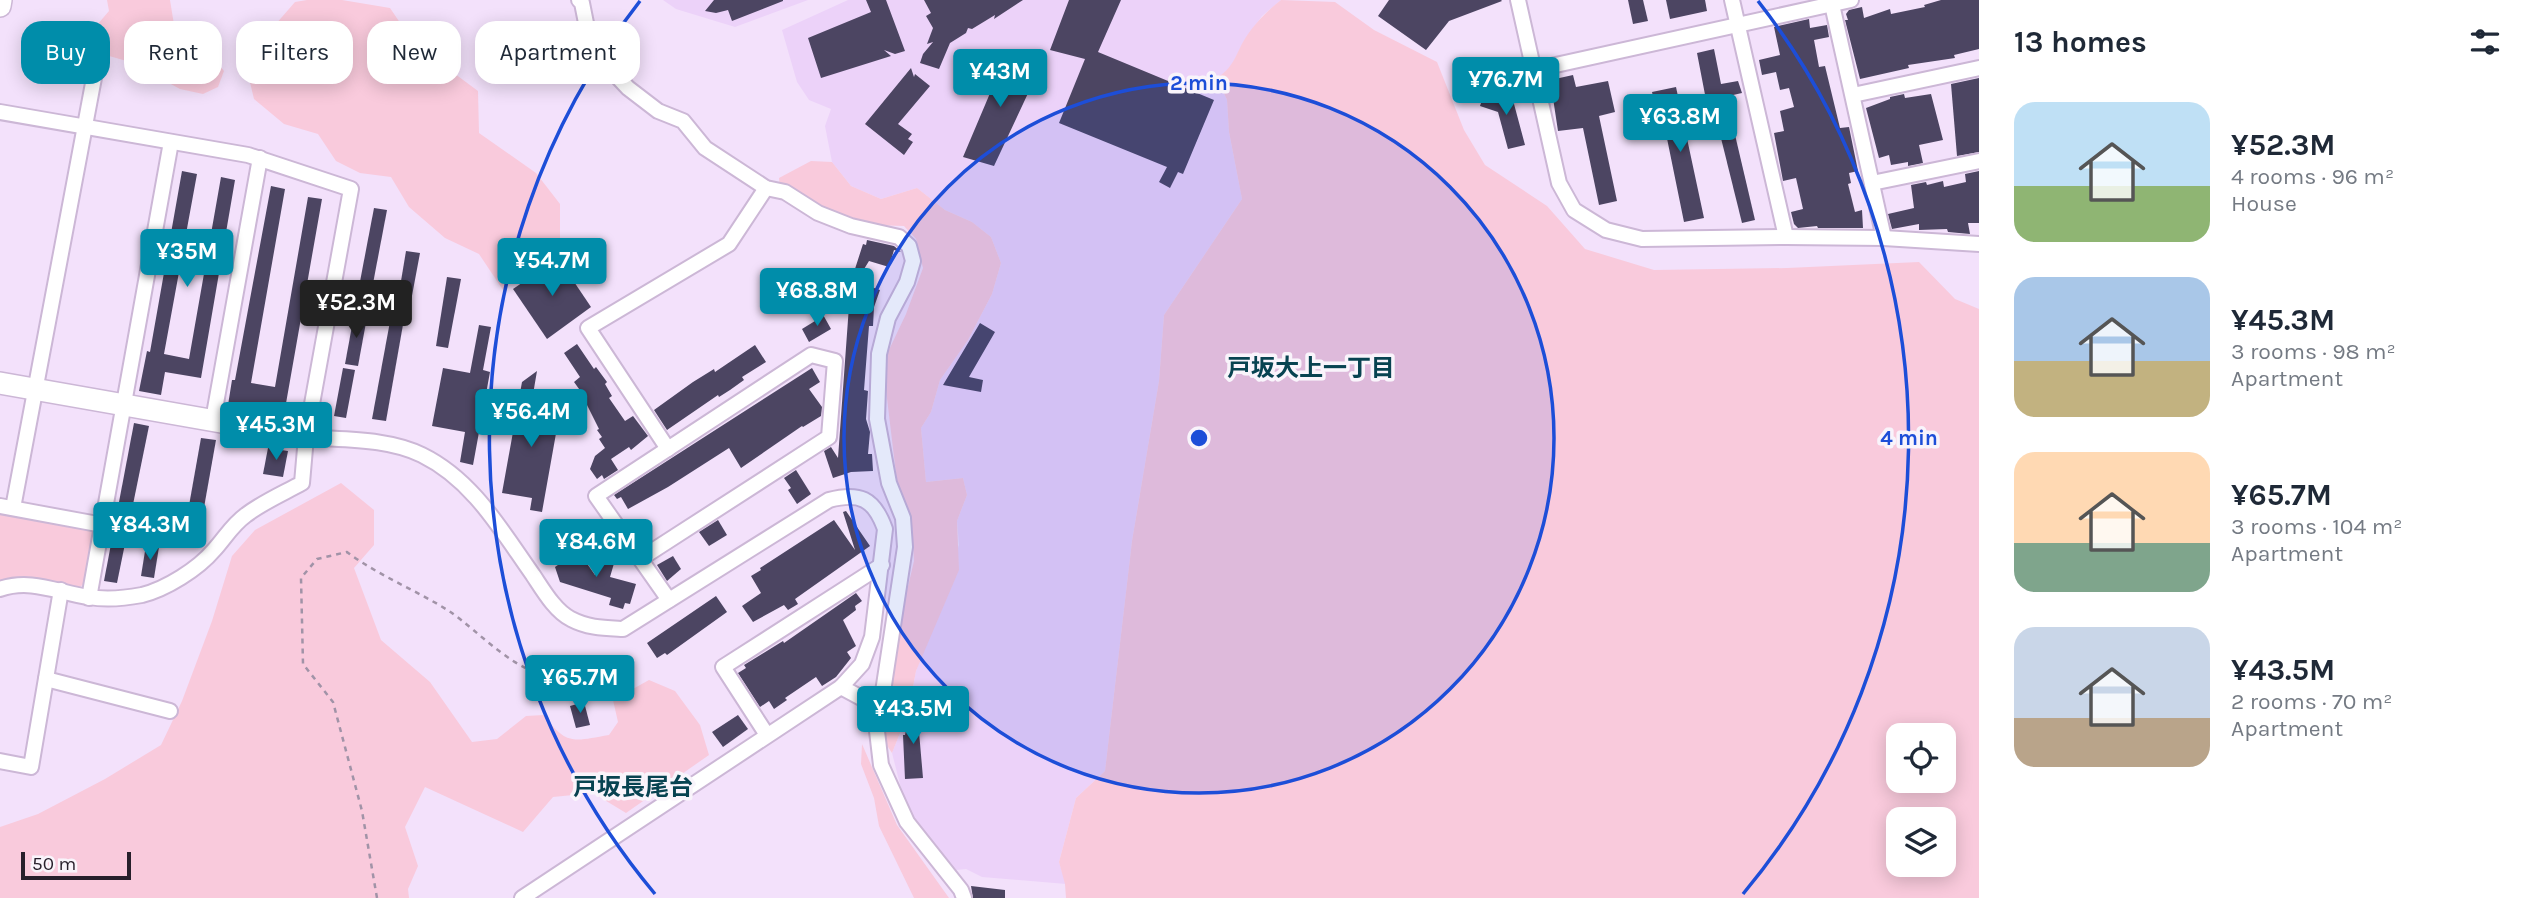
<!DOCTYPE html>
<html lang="en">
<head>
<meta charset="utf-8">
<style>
	:root { --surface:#fff; --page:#f6f6f7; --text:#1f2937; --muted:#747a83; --accent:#008daa }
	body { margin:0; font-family:Karla,"Noto Sans JP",sans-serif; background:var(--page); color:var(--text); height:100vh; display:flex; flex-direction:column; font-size:26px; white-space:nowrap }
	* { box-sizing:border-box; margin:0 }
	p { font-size:23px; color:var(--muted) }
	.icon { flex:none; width:38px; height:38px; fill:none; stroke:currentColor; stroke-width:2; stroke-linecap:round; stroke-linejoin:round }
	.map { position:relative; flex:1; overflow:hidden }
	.panel { display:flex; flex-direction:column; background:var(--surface); width:560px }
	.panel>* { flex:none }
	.top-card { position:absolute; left:21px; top:21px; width:665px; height:63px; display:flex; gap:14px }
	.buttons { position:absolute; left:1886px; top:723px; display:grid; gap:14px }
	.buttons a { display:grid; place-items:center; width:70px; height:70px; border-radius:14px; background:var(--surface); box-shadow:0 4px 18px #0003; font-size:35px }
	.scale { position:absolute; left:21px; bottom:18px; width:110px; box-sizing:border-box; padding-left:7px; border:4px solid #271f2b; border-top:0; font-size:19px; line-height:24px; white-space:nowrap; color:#271f2b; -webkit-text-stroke:5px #f9f4fb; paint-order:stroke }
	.price { position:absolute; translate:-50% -60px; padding:0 16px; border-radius:7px; background:var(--accent); color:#fff; font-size:23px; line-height:46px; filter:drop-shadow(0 2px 4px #0008) }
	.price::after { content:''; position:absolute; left:50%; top:42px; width:21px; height:16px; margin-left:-10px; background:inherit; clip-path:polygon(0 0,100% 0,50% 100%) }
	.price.active { background:#222; color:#fff }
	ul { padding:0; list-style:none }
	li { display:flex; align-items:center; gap:21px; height:175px; padding:0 35px }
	li span { display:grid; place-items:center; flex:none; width:196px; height:140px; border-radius:21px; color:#555 }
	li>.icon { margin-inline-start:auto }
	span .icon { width:84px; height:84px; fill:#fffc; stroke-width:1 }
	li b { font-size:30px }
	h2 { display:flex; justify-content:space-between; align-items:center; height:84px; padding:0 35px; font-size:30px }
	.pill { padding:0 24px; border-radius:21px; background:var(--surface); box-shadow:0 4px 18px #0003; font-size:24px; line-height:63px }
	.pill.active { background:var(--accent); color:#fff }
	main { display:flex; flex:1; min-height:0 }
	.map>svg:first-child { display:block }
	.built { fill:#ecd2f9 }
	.green { fill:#f9cadc; fill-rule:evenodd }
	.building { fill:#4c4562 }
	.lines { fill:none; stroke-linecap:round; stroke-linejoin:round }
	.street-casing { stroke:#ccb7d6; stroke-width:18 }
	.secondary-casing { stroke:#ccb7d6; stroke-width:24 }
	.path { stroke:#a193a7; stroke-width:2.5; stroke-dasharray:5 5; stroke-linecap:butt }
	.street { stroke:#fff; stroke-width:14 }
	.secondary { stroke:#fff; stroke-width:21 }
	.ring { fill:none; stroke:#1d4ed8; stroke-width:3.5 }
	.labels { text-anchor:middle; stroke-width:7; stroke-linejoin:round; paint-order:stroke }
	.neighbourhood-label { font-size:24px; font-weight:bold; fill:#084351; stroke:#f9f4fb }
	.centre { fill:#1d4ed8; stroke:#f9f4fb; stroke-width:3.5 }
	.ring-label { font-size:21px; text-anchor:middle; font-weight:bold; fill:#1d4ed8; stroke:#f9f4fb; stroke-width:7; stroke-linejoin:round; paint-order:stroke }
</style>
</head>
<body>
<main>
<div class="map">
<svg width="1979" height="898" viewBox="0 0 1979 898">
	<rect width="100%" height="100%" fill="#f3e1fb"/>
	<!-- built -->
	<g class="built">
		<polygon points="663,0 808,0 735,27 676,9"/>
		<polygon points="848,0 1281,0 1262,16 1244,41 1230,69 1217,78 1227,100 1229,132 1242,199 1164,315 1159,381 1132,541 1105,771 1076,798 1059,862 1066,884 982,877 966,869 956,870 916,826 904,800 892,753 908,713 916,671 959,545 957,521 967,495 963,478 926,482 921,428 931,412 940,380 968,340 992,294 1001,263 991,237 972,222 945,210 917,188 881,199 851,186 832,162 825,126 831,109 809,100 797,82 782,30"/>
	</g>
	<!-- green -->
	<g class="green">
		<polygon points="107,0 170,0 175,31 207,51 224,71 218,87 203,94 180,89 130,62 92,51 86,38 109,11"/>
		<path d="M307,0H342L390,8L407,33L414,57L451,71L478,91L479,133L536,173L560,204V245C524,250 519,260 503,290L479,254L445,238L409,207L391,177L360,173L336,161L318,134L284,124L254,99L248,74L275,25L295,2Z"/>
		<path d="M1281,0L1335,2L1374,30L1437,62L1464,130L1485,165L1547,206L1585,249L1654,270L1787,268L1919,262L1955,299L1979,309V898H1066L1065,884L1059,862L1076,798L1105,771L1132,541L1159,381L1164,315L1242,199L1229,132L1227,100L1217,78C1233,67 1234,59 1243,42C1253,25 1266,12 1281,0ZM1899,735H1944V780H1899ZM1899,819H1944V864H1899Z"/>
		<polygon points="811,161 832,162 851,186 881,199 917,188 945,210 972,222 991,237 1001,263 992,294 968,340 940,380 931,412 921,428 926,482 963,478 967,495 957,521 959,570 916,671 908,713 892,753 886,744 885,719 901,616 914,561 912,526 897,482 886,390 887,354 906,314 923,268 916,239 904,226 872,225 832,214 780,189 779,178"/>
		<path d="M341,483L374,510V545L354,568L381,640L430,682L472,742L497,739L526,716L544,715C566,746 574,741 609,735L618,722L613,700L649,680L675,691L700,725L709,755L626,813L593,793L553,797L523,832L425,787L405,827L418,866L408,889L409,898H0V827L38,814L105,779L161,745L182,701L212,621L232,556L255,530Z"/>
		<path d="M0,511L90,528L96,535L87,581L80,587C53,581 27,574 0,580Z"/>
		<polygon points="862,744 897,825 949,898 914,898 879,826 874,798 861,764"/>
	</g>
	<!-- building -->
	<g class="building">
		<polygon points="714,0 783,0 783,1 732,21 728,10 716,13 705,11"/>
		<polygon points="866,0 886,0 905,51 895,54 884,50 891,56 821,78 808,38 871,12"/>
		<polygon points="924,0 1023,0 994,19 995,15 972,29 968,28 966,33 950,43 939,69 920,63 923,54 933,42 927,44 933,28 926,16 931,13"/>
		<polygon points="1069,0 1121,0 1098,52 1214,100 1183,174 1178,172 1170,188 1159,182 1167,167 1059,123 1085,59 1050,50"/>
		<polygon points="1389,0 1501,0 1502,1 1449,21 1426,50 1378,16"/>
		<polygon points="1628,0 1643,0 1648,21 1633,24"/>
		<polygon points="1666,0 1705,0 1707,11 1670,19"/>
		<polygon points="1941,0 1979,0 1979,49 1954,55 1955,58 1908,65 1909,68 1860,79 1845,20 1848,20 1846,14 1849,10 1862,7 1864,18 1890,9 1891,14 1925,7 1924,5"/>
		<polygon points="1809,19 1810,28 1827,25 1829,37 1814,40 1819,67 1825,66 1840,128 1849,127 1858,171 1849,173 1851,183 1848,184 1855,212 1862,210 1863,228 1818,228 1817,226 1798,228 1794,224 1791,212 1803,209 1796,178 1783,181 1774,133 1784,131 1780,111 1794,107 1789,88 1780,90 1776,72 1762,75 1759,60 1780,55 1774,27"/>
		<polygon points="1714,49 1721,84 1738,81 1742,93 1724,97 1725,102 1707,105 1697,53"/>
		<polygon points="992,52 1037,69 1037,74 994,166 963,157 999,72 990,71"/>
		<polygon points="911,68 914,77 915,74 930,86 898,124 912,134 908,139 913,142 904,155 865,124"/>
		<polygon points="1573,75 1576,87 1608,81 1615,112 1599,116 1617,201 1599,205 1583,128 1558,131 1551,85 1556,84 1555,79"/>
		<polygon points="1979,78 1979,152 1957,156 1951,84"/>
		<polygon points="1676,87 1704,218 1684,222 1660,104 1655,105 1652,92"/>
		<polygon points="1510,89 1525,145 1508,149 1498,112 1480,106 1484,94 1491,96"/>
		<polygon points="1904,94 1905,98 1931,94 1943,140 1919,145 1923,163 1908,166 1908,162 1891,165 1889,155 1879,158 1866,108 1890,99 1890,97"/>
		<polygon points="1732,122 1755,220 1742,223 1718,126"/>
		<polygon points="182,171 197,174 164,354 189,359 221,177 235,180 201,378 165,372 161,395 139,391 147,351 150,352"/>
		<polygon points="1979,171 1979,223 1968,223 1970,234 1948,232 1947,229 1919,230 1919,224 1892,229 1888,214 1914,208 1911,185 1926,182 1927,185 1943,181 1944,187 1966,182 1965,174"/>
		<polygon points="271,186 285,189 251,383 275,387 308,197 322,199 285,409 251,403 250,409 228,405 232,380 235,380"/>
		<polygon points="374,208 387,210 371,294 358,292"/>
		<polygon points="867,240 894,246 901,252 894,250 889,267 869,261 856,282 880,290 874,307 873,326 869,326 864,390 868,391 866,419 870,432 868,454 872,454 873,471 851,472 833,478 824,451 831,447 838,458 849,306 825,305 848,269 854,272 863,244 866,245"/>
		<polygon points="406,251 420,253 411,301 398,299"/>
		<polygon points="558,258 591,307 547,339 513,289"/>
		<polygon points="447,277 461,279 448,348 436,346"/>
		<polygon points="821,311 831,329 809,342 802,329 815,321"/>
		<polygon points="354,315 367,317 358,366 345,364"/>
		<polygon points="391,316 404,319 386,421 372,419"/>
		<polygon points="980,323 995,332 969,377 983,380 981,392 943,385"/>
		<polygon points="479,325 491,327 483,370 490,372 473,465 460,462 465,432 432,426 443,368 470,373"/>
		<polygon points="577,344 594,369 596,367 607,382 605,384 612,396 609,398 625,421 633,416 648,436 631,450 629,447 611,459 618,470 604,479 602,475 597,479 590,469 595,456 605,448 599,439 602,437 597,430 599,429 585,401 587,400 574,382 580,377 564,353"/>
		<polygon points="755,345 766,362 742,377 744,380 730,390 719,397 718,395 667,430 654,410 693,382 714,369 715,372"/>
		<polygon points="343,368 355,370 346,418 334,416"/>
		<polygon points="812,368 820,382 809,389 822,407 821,416 803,427 802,426 741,468 729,448 668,487 628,509 621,497 617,499 614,495"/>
		<polygon points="537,371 531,406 560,411 542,512 530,510 532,498 502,493 522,382"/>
		<polygon points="134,423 149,426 117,583 104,581"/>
		<polygon points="201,438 216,440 197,547 182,545"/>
		<polygon points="268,448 288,451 283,477 263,474"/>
		<polygon points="796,470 811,494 797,504 788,490 791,488 784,478"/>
		<polygon points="846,511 870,546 795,599 798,604 788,610 784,605 753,622 742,606 761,593 751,576 761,570 760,568 834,520 855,550 843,512"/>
		<polygon points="718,520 727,535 709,546 699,532"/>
		<polygon points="146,545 159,547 154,578 141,576"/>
		<polygon points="578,551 595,575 600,556 615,560 610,577 636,584 630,604 625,603 623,609 609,605 611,598 560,582 555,567"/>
		<polygon points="673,556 681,569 667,581 657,565"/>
		<polygon points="856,593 862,601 855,606 856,610 843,620 856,646 847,652 851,658 836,677 822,686 816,677 785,698 787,700 774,709 769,701 760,707 738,673 746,668 744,665 783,641 784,643"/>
		<polygon points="716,596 727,612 667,655 665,653 657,658 647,643"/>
		<polygon points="913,697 916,697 923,778 905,779 903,735 905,735"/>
		<polygon points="584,702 590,725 576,728 570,706"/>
		<polygon points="738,715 748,729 723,747 712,732"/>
		<polygon points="971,886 1005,890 1005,898 973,898"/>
	</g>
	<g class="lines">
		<defs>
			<g id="street">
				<polyline points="579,0 582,3 588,33 613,72 628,88 658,111 683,121 705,148 766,188 785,192 818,213 851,226 899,237 909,246 913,261 907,282 888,318 879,354 877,419 889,483 903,518 905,547 877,731 881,765 907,822 961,890 964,898"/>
				<polyline points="1518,0 1559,183 1574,210 1606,230 1642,239 1786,237 1884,238 1979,244"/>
				<polyline points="1732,0 1786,237"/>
				<polyline points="1831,0 1884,238"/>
				<polyline points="1533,70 1851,0"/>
				<polyline points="1853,95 1979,68"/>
				<path d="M0,112L248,155L351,189L306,437L302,483C284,493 263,502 246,515C232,525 225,538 214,550C198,569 166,589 142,595C126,598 106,600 89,597C59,593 31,578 0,589"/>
				<polyline points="1872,183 1979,161"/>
				<polyline points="213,420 260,158"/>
				<path d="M306,437C343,440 388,438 422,455C473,480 501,530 533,575C543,590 555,611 571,619C588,628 604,628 623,629L829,500C859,492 874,498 885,529L872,637L862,664L841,687L522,898"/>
				<polyline points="668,449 588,328 729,244 766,188"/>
				<polyline points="0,506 103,525"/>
				<polyline points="13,508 97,62"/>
				<polyline points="640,559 829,437 835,361 811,355 596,496 669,600"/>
				<polyline points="89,598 171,142"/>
				<polyline points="46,679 170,711"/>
				<polyline points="841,687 880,708"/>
				<polyline points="767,735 723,667 882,565"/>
				<polyline points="0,761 31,767 61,590"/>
			</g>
			<g id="secondary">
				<polyline points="0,6 1,0"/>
				<polyline points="0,383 306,437"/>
			</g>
		</defs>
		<!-- street casing -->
		<use href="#street" class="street-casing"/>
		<!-- secondary casing -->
		<use href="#secondary" class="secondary-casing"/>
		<!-- path -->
		<path class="path" d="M377,898L362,811L333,702L303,664L301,578L317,559L347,552C379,576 416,590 449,611C479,631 520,679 557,675"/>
		<!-- street -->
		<use href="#street" class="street"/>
		<!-- secondary -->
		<use href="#secondary" class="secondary"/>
	</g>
	<!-- distance rings -->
	<circle cx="1199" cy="438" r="355" fill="#1d4ed8" fill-opacity=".12"/>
	<g class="ring">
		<circle cx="1199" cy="438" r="355"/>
		<path d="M655 894A710 710 0 0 1 640 1M1758 1A710 710 0 0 1 1743 894"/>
	</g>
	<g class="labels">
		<!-- neighbourhood labels -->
		<g class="neighbourhood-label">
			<text x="1311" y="376">戸坂大上一丁目</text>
			<text x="633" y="795">戸坂長尾台</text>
		</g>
	</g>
	<circle cx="1199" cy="438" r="10" class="centre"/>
	<g class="ring-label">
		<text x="1199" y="90">2 min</text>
		<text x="1909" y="445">4 min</text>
	</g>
</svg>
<div class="buttons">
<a><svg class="icon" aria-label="locate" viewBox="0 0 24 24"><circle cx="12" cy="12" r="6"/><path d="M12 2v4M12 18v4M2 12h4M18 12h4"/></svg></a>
<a><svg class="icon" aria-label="layers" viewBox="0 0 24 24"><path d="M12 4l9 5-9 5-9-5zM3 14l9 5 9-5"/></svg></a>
</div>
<div class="scale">50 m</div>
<b class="price" style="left:1000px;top:109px">¥43M</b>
<b class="price" style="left:1506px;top:117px">¥76.7M</b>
<b class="price" style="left:1680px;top:154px">¥63.8M</b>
<b class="price" style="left:187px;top:289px">¥35M</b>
<b class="price" style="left:552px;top:298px">¥54.7M</b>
<b class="price" style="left:817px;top:328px">¥68.8M</b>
<b class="price active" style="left:356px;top:340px">¥52.3M</b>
<b class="price" style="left:531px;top:449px">¥56.4M</b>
<b class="price" style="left:276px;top:462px">¥45.3M</b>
<b class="price" style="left:150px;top:562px">¥84.3M</b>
<b class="price" style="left:596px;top:579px">¥84.6M</b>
<b class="price" style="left:580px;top:715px">¥65.7M</b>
<b class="price" style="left:913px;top:746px">¥43.5M</b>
<div class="top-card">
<a class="pill active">Buy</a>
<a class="pill">Rent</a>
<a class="pill">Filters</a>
<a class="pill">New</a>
<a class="pill">Apartment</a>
</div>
</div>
<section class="panel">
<h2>13 homes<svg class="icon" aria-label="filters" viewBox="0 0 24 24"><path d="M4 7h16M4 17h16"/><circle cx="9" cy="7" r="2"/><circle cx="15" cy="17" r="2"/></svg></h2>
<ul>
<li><span style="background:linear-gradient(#bfe0f5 60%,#8fb573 0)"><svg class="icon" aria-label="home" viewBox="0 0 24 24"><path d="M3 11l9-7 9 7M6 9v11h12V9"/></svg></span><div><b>¥52.3M</b><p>4 rooms · 96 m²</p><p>House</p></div></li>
<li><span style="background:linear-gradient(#a9c7e8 60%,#c2b280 0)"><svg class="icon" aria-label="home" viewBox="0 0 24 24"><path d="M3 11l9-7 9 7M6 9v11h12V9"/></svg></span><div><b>¥45.3M</b><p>3 rooms · 98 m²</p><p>Apartment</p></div></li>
<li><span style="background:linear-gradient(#ffd9b3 65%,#7fa58c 0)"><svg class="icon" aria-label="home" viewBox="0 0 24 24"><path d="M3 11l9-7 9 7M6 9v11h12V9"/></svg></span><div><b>¥65.7M</b><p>3 rooms · 104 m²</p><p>Apartment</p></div></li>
<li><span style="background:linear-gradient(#c9d6e8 65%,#b9a48a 0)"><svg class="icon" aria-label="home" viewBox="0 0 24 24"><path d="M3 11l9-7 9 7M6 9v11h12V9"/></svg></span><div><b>¥43.5M</b><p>2 rooms · 70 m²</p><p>Apartment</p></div></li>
</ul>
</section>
</main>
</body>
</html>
